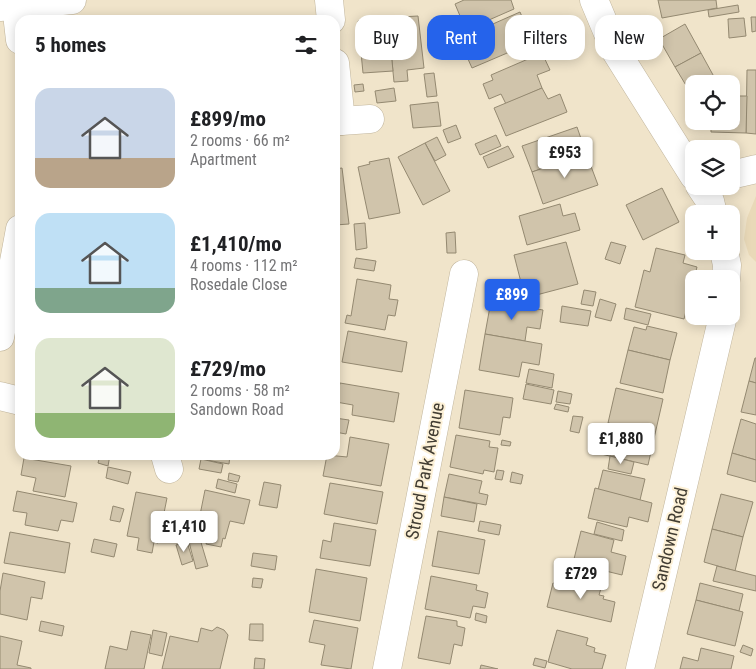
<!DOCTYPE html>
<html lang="en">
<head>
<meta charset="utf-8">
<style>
	:root { --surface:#fff; --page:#f2f2f2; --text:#202124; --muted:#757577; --accent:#2563eb }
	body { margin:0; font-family:"Roboto Condensed",sans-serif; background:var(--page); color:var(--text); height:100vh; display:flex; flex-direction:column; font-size:19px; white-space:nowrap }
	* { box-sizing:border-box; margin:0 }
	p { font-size:16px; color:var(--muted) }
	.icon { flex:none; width:28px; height:28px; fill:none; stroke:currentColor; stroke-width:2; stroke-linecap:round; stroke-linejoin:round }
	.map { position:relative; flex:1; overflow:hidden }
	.side { position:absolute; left:15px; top:15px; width:325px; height:445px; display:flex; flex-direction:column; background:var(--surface); border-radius:15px; box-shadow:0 2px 12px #0003 }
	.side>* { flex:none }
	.banner { position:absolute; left:355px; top:15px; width:325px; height:45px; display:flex; gap:10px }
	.fabs { position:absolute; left:685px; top:75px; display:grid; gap:10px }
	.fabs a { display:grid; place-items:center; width:55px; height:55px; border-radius:10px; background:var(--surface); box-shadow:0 2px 12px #0003; font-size:25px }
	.price { position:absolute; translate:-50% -42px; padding:0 11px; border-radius:5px; background:#fff; color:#222; font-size:16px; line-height:32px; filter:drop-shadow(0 1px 2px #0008) }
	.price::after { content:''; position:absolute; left:50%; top:30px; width:15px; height:11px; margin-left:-8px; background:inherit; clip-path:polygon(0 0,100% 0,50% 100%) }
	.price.active { background:var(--accent); color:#fff }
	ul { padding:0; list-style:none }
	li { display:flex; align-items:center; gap:15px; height:125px; padding:0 20px }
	li span { display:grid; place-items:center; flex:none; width:140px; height:100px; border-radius:15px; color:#555 }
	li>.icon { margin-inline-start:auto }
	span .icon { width:60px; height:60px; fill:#fffc; stroke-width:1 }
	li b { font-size:21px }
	h2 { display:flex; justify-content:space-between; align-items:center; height:60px; padding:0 20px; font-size:21px }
	.tag { padding:0 18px; border-radius:15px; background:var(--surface); box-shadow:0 2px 12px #0003; font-size:18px; line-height:45px }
	.tag.active { background:var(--accent); color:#fff }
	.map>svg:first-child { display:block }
	.built { fill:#e9d9b8 }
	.building { fill:#d0c4ab; stroke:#948971 }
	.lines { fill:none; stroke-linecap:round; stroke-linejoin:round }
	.minor-casing { stroke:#c1b59c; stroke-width:29 }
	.minor { stroke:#fff; stroke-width:28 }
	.labels { text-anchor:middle; stroke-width:4; stroke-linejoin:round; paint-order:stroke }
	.street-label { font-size:18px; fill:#413c32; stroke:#fdf1d7 }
</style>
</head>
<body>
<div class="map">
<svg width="756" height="669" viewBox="0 0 756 669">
	<rect width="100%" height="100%" fill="#f0e4ca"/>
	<!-- built -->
	<polygon class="built" points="756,196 756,262 749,255 744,239 747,218"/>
	<!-- building -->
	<g class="building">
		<polygon points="464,0 511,0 514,9 466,30 455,4"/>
		<polygon points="658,0 716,0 717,8 662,18"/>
		<polygon points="738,5 739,12 709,17 708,10"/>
		<polygon points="520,12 533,42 472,68 459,39"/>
		<polygon points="418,16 424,68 407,70 408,81 394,82 389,31 402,30 401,17"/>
		<polygon points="751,17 756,17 756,31 752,32"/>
		<polygon points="744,18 746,36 729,38 728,19"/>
		<polygon points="376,20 377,32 389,31 393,71 363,73 358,21"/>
		<polygon points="685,24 701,53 675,67 659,39"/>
		<polygon points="457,41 457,52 443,52 443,42"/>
		<polygon points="542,53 550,70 537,75 542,88 506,104 501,94 489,99 483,84 493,80 491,75"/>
		<polygon points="701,53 718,84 694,84 693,97 675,67"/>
		<polygon points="747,70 756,70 756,134 746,133"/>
		<polygon points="434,73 437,96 427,97 424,74"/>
		<polygon points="363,84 364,91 355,92 354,85"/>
		<polygon points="394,88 396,101 377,103 375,91"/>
		<polygon points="542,88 548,99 560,94 567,112 506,136 494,108"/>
		<polygon points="731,96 747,96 746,133 711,132 711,121 731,121"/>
		<polygon points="438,102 441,126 413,128 410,105"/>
		<polygon points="456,125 461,138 448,143 443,130"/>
		<polygon points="577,127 586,153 532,172 522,146"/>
		<polygon points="496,135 501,146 480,155 475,144"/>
		<polygon points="437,137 446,155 435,161 425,143"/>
		<polygon points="425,143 450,191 423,205 398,157"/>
		<polygon points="508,146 514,157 488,168 483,157"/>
		<polygon points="586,153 598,185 543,204 532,172"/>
		<polygon points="389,158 400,213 369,219 358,167 370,164 369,162"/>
		<polygon points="342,168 349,224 335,225 335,169"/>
		<polygon points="662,188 679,222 643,240 626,205"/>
		<polygon points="560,204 563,216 575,213 580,230 527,245 519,216"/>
		<polygon points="365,223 367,248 356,250 354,224"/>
		<polygon points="455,232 456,253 447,253 446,233"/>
		<polygon points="566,242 578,284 525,298 514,255"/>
		<polygon points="611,242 626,246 620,264 605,259"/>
		<polygon points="656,248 685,255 683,263 697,267 684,319 635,307 644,270 650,272"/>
		<polygon points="356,258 376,261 374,271 354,268"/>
		<polygon points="357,279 391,285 389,299 398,300 395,316 388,315 385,330 345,323 347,315 351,316"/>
		<polygon points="584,290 596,292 593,306 581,304"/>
		<polygon points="600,299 616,304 611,321 595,317"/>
		<polygon points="491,301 543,310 540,329 527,327 525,341 485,334"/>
		<polygon points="562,306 591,311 588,326 560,322"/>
		<polygon points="626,308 651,314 648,325 624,319"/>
		<polygon points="647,326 677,333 670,360 628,350 634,327 646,330"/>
		<polygon points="348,331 407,342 402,372 342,362"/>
		<polygon points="485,334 542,344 539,365 522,362 519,377 479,370"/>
		<polygon points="628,350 670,360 663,393 620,383"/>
		<polygon points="755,358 756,358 756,383 749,381"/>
		<polygon points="529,369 554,374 552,388 526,383"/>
		<polygon points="749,381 756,383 756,415 741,412"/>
		<polygon points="340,383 399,393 394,422 352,415 353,405 336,402"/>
		<polygon points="526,384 554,390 551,404 523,399"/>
		<polygon points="616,388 663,399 655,434 608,423"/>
		<polygon points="465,390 513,398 510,418 503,417 500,435 459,428"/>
		<polygon points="558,391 572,394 570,404 556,402"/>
		<polygon points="556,404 569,407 568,412 554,409"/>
		<polygon points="573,416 583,417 579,433 570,431"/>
		<polygon points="335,418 349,420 346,434 335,432"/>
		<polygon points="741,419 756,424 756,460 732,453"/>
		<polygon points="608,423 655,434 648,465 601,454"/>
		<polygon points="456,435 490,441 489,447 498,448 494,472 484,470 483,474 450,467"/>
		<polygon points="350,437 389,444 381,486 323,476 327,455 347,457"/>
		<polygon points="502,440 511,442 510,446 501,445"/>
		<polygon points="732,453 756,460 756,482 727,474"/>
		<polygon points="100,455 110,455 108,466 98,463"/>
		<polygon points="196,455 230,455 229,464 195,458"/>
		<polygon points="610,456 634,462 631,474 608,469"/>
		<polygon points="24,458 71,466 65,497 33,491 36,478 21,475"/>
		<polygon points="201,459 223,464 221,473 199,469"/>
		<polygon points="108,467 131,472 128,484 106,478"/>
		<polygon points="497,470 504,471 502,480 495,479"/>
		<polygon points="603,470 645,479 640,500 598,490"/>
		<polygon points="512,472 523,475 521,484 510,482"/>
		<polygon points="229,473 240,476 238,482 228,480"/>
		<polygon points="449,474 482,481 479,493 488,495 486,505 444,497"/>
		<polygon points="218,479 237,484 235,493 216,488"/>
		<polygon points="264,482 281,485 277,508 259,505"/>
		<polygon points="330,483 383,492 377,524 324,514"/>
		<polygon points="595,488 652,503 648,522 629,517 627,527 588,518"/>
		<polygon points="205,490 250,500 244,524 230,521 225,539 223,538 221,547 206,544 209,533 197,530"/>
		<polygon points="17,491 77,503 73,522 61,520 58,531 25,525 27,513 13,511"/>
		<polygon points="136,492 167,498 158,543 154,542 152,553 137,550 139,538 127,536"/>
		<polygon points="721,494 753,502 743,537 712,529"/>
		<polygon points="444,497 477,504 474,522 441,516"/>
		<polygon points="113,506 124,509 120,522 110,520"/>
		<polygon points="480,521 501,525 499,535 478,531"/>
		<polygon points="597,522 624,530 622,541 594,534"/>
		<polygon points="334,523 376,530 370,566 320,558 323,540 331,542"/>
		<polygon points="712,529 743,537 735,571 704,562"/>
		<polygon points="438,531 485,540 479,574 432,566"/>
		<polygon points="581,531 614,540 611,552 626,556 622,575 573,563"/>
		<polygon points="10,532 70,543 65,573 4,563"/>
		<polygon points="94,539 117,544 114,557 91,552"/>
		<polygon points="200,539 208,566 196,569 189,542"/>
		<polygon points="187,542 193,561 182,565 176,545"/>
		<polygon points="253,553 277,556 275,570 251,566"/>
		<polygon points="717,566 756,576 756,591 713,581"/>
		<polygon points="316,569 367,578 360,621 309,612"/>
		<polygon points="3,573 45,582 42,599 31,597 27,620 0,614 0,591"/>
		<polygon points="431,576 477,585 476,590 488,593 485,608 473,606 470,618 425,609"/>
		<polygon points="569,577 602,585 599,595 604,596 603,599 615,602 611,622 547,607 553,583 567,586"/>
		<polygon points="253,578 263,579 261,588 252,587"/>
		<polygon points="700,583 743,594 739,611 696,600"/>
		<polygon points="696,600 743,612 735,646 687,634"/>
		<polygon points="476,613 487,616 486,623 475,620"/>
		<polygon points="426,616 457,621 457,626 465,628 462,646 454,644 450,664 418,658"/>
		<polygon points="314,620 358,628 351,669 321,665 325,645 309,642"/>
		<polygon points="41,621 64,626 62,636 39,631"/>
		<polygon points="250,624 263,624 263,641 249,640"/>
		<polygon points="217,627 224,630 228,635 220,669 162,669 170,636 198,642 201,628 212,631"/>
		<polygon points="153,630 167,633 162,656 149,653"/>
		<polygon points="557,630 588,638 586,645 595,648 594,652 606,655 602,669 572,669 548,662"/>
		<polygon points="131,631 151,635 144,669 105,669 110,646 127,650"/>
		<polygon points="0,636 22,641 17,665 31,668 31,669 0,669"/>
		<polygon points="743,645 753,649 751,656 740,652"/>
		<polygon points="701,648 734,656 731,669 680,669 683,657 698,661"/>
		<polygon points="255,658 265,659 264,669 254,669"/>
		<polygon points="535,658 547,661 545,668 533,665"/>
		<polygon points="481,665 498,669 480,669"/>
	</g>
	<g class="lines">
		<defs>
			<g id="minor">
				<polyline points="329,0 331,20"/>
				<polyline points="594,0 615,50 694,176"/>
				<polyline points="16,5 20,40"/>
				<polyline points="0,7 72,0"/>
				<polyline points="335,63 341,121 335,121"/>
				<polyline points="341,121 370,119"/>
				<polyline points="731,175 756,169"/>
				<polyline points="700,186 710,201 713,214"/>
				<polyline points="724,251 727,265 726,279"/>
				<polyline points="0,337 20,229"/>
				<polyline points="0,396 20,401"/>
				<polyline points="165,455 169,469"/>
				<polyline points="387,669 464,274"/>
				<polyline points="640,669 723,316"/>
			</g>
		</defs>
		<!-- minor casing -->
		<use href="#minor" class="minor-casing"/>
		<!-- minor -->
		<use href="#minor" class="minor"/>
	</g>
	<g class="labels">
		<!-- street labels -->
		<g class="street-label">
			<text transform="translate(425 471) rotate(-79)" y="6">Stroud Park Avenue</text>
			<text transform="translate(670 539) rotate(-77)" y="6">Sandown Road</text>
		</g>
	</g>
</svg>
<div class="fabs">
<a><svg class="icon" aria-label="locate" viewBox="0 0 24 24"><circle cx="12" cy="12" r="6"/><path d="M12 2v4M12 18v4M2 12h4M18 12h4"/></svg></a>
<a><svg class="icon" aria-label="layers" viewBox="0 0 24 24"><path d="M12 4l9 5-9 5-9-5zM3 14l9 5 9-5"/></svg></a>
<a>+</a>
<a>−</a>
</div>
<b class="price" style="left:565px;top:179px">£953</b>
<b class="price active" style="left:512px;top:321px">£899</b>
<b class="price" style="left:621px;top:465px">£1,880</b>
<b class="price" style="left:184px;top:553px">£1,410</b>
<b class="price" style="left:581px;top:600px">£729</b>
<div class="banner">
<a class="tag">Buy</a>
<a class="tag active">Rent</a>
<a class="tag">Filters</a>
<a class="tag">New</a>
</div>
<section class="side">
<h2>5 homes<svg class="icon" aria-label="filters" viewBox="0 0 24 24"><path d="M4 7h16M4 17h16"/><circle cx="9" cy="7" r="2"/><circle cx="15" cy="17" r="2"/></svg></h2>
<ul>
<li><span style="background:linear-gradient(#c9d6e8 70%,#b9a48a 0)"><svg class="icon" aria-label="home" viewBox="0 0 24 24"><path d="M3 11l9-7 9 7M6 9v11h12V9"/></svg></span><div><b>£899/mo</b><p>2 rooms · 66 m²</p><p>Apartment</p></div></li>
<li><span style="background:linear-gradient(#bfe0f5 75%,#7fa58c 0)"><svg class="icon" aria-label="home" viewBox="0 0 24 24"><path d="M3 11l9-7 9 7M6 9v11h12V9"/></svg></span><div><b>£1,410/mo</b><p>4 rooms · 112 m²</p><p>Rosedale Close</p></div></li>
<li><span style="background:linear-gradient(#dfe7d0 75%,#8fb573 0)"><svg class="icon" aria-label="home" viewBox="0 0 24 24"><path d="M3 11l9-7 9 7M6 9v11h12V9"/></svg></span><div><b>£729/mo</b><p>2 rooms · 58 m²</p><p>Sandown Road</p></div></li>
</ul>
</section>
</div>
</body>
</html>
